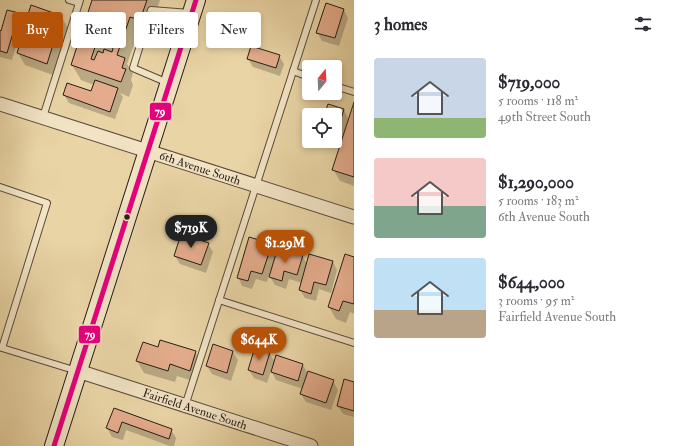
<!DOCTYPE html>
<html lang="en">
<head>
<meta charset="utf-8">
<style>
	:root { --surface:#fff; --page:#f7f7f7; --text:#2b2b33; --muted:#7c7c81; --accent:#b45309 }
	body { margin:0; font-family:"IM FELL Double Pica",serif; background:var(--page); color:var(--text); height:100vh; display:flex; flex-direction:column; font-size:15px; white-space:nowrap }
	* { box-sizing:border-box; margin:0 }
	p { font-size:13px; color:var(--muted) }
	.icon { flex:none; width:22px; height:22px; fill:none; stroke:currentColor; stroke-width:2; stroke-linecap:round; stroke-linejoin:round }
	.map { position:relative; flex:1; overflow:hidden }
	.drawer { display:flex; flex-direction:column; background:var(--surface); width:320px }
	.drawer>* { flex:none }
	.hud { position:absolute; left:12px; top:12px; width:282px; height:36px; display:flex; gap:8px }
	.needle { width:26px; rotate:18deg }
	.fabs { position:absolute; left:302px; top:60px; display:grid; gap:8px }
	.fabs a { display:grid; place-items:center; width:40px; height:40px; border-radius:4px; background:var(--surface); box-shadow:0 2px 6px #0003; font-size:20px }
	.price { position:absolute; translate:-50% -34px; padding:0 9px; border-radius:14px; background:var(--accent); color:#fff; font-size:13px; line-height:26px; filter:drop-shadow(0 1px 2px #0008) }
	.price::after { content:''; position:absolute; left:50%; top:24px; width:12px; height:9px; margin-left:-6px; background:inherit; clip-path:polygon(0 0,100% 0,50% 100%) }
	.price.selected { background:#222; color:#fff }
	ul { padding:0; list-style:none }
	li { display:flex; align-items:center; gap:12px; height:100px; padding:0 20px }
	li span { display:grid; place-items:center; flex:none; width:112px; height:80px; border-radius:4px; color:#555 }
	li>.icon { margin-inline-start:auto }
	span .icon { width:48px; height:48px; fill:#fffc; stroke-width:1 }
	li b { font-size:17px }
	h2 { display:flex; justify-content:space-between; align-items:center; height:48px; padding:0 20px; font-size:17px }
	.chip { padding:0 14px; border-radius:4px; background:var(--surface); box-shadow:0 2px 6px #0003; font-size:14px; line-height:36px }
	.chip.selected { background:var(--accent); color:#fff }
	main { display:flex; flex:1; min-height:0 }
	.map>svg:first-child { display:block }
	.shadow { fill:#0003 }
	.building { fill:#e4ac8c; stroke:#271d16; fill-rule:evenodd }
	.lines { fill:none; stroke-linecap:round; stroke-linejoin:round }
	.lane-casing { stroke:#584b3a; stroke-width:8 }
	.street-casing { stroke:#584b3a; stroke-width:15 }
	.secondary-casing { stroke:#271d16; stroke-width:20 }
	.lane { stroke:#f1e3c4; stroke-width:6 }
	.street { stroke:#f1e3c4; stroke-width:13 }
	.secondary { stroke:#f1e3c4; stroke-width:18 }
	.bus-1-casing { stroke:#f1e3c4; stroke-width:8 }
	.bus-1 { stroke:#e5007d; stroke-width:5 }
	.bus-dot { fill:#271d16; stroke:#f1e3c4; stroke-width:1.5 }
	.labels { text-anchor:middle; stroke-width:3.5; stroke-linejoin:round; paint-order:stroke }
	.street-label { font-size:12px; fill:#271d16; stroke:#f1e3c4 }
	.line-badge { stroke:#f1e3c4; stroke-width:1.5 }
	.badge-label { font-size:11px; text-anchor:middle; font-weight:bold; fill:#fff }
</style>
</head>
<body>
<main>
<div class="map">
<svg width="354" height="446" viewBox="0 0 354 446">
	<rect width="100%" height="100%" fill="#e9d4a5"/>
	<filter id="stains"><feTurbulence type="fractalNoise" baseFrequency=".005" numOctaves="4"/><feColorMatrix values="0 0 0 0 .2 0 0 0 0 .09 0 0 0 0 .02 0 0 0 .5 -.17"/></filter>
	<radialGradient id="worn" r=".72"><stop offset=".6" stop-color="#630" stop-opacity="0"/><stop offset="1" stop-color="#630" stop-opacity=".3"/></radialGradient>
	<!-- shadow -->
	<g class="shadow">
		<polygon points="93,0 160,0 149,34 139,31 127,64 133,73 131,80 133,85 129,97 120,93 123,97 115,119 69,103 64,95 91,93 94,85 81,80 72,65"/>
		<polygon points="344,10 348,18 339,46 322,41 317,32"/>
		<polygon points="18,14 23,22 12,60 0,57 0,31 2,32"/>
		<polygon points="61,16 68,28 53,75 25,65 18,53 39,42 40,37 33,35 26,23"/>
		<polygon points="279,56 284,64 280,76 253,67 248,59"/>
		<polygon points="329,105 344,110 349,120 354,105 354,186 340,181 333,169 341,144 333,141 335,141 335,115 326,115"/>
		<polygon points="208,244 213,252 206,273 180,264 175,256"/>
		<polygon points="271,245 277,255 302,256 308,265 333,262 337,270 331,293 319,289 316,301 305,298 300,290 302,283 289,279 286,289 275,285 269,275 267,282 256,279 252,289 242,286 238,277"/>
		<polygon points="346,256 354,258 354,314 350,312 346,323 336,319 329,307"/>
		<polygon points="213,345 233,352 238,360 231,381 212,374 207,366"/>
		<polygon points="158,348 195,352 202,364 196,382 177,376 175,382 144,373 137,361"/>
		<polygon points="269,353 275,362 303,365 307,372 333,381 338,390 331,410 306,402 301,394 303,389 276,380 271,371 267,383 254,378 249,370"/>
		<polygon points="354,383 354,417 343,414 338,406"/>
		<polygon points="114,409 171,430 176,438 174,446 170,446 126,430 123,440 112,437 107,428"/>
	</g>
	<!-- building -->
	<g class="building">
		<path d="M92,0H147L140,20L130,17L117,55L125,58L122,68L126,69L121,82L71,65ZM98,38L114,44L112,52L104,49L103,53L98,51L94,60L91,59Z"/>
		<polygon points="326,3 344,9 335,38 316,33"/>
		<polygon points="31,5 62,16 47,64 17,53 23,35 38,41 42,29 25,23"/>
		<polygon points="7,10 19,13 7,53 0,51 0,30 1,31"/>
		<polygon points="251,46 280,55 276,68 247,59"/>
		<polygon points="95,80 118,88 110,112 63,95 67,83 91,91"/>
		<polygon points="354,102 354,177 332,170"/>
		<polygon points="328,104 344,109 336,136 335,115 324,115"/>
		<polygon points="181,234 209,243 201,265 174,256"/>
		<polygon points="249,237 272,244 262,274 251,271 248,281 237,278"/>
		<polygon points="278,247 303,255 297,275 284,271 282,281 269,277"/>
		<polygon points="309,254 333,261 326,285 314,282 311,294 299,290"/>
		<polygon points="345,254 354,257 354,304 343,301 339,311 328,307"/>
		<polygon points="160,340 196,351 190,371 170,364 168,371 136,361 143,342 158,347"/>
		<polygon points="213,344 233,351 227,373 206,366"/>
		<polygon points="255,347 270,352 263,375 248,370"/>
		<polygon points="276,355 303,364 298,381 271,372"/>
		<polygon points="308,371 334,380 326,403 300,394"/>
		<polygon points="344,379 354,382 354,411 337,406"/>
		<polygon points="114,408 172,429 169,439 122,422 118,433 106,428"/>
	</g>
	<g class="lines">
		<defs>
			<g id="lane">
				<polyline points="69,0 79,3"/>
				<polyline points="293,71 309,77"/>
				<polyline points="168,83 133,68 151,10 190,13"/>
				<polyline points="335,86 354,92"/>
				<polyline points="43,117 80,0"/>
				<polyline points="0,187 47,203 2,348 77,371"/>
				<polyline points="219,300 354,343"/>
				<polyline points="185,406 316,0"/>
			</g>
			<g id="street">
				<polyline points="0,104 354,217"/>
				<polyline points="78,371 311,446"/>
			</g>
			<polyline id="secondary" points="54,446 196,0"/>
		</defs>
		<!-- lane casing -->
		<use href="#lane" class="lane-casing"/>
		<!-- street casing -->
		<use href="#street" class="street-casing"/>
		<!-- secondary casing -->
		<use href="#secondary" class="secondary-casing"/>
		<!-- lane -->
		<use href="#lane" class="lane"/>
		<!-- street -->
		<use href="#street" class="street"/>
		<!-- secondary -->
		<use href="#secondary" class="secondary"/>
		<defs>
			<polyline id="bus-1" points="54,446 196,0"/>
		</defs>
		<!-- bus-1 casing -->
		<use href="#bus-1" class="bus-1-casing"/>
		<!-- bus-1 -->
		<use href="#bus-1" class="bus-1"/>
	</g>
	<!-- markers -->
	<circle class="bus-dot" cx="127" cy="217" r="3.5"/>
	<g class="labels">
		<!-- street labels -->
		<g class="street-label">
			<text transform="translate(200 168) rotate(18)" y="4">6th Avenue South</text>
			<text transform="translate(195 409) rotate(18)" y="4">Fairfield Avenue South</text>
		</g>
	</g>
	<g class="line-badge">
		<rect x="149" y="102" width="23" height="19" rx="4" fill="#e5007d"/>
		<rect x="78" y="325" width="23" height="19" rx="4" fill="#e5007d"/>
	</g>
	<g class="badge-label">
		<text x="160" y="115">79</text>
		<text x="90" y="338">79</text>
	</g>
	<rect width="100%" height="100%" filter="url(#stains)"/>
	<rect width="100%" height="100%" fill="url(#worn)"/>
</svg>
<div class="fabs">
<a><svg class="needle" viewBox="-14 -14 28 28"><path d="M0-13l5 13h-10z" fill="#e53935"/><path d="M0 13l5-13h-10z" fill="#7c7c81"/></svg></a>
<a><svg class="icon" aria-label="locate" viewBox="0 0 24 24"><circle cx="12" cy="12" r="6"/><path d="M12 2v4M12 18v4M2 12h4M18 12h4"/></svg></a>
</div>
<b class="price selected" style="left:191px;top:249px">$719K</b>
<b class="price" style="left:285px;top:264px">$1.29M</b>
<b class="price" style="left:259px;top:361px">$644K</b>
<div class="hud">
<a class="chip selected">Buy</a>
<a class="chip">Rent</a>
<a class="chip">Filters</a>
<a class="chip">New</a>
</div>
</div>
<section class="drawer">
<h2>3 homes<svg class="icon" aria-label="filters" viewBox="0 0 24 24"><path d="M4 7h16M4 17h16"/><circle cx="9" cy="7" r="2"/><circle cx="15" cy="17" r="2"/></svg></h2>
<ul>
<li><span style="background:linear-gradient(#c9d6e8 75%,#8fb573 0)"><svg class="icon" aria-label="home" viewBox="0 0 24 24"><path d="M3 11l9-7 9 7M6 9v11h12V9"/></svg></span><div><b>$719,000</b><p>5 rooms · 118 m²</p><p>49th Street South</p></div></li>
<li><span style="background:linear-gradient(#f6c9c9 60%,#7fa58c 0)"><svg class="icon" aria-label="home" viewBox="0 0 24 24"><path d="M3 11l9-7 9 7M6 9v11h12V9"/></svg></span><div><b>$1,290,000</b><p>5 rooms · 183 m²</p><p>6th Avenue South</p></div></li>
<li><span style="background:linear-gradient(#bfe0f5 65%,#b9a48a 0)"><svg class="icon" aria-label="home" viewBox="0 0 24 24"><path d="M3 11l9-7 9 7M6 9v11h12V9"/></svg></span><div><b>$644,000</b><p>3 rooms · 95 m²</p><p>Fairfield Avenue South</p></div></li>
</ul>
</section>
</main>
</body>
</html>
